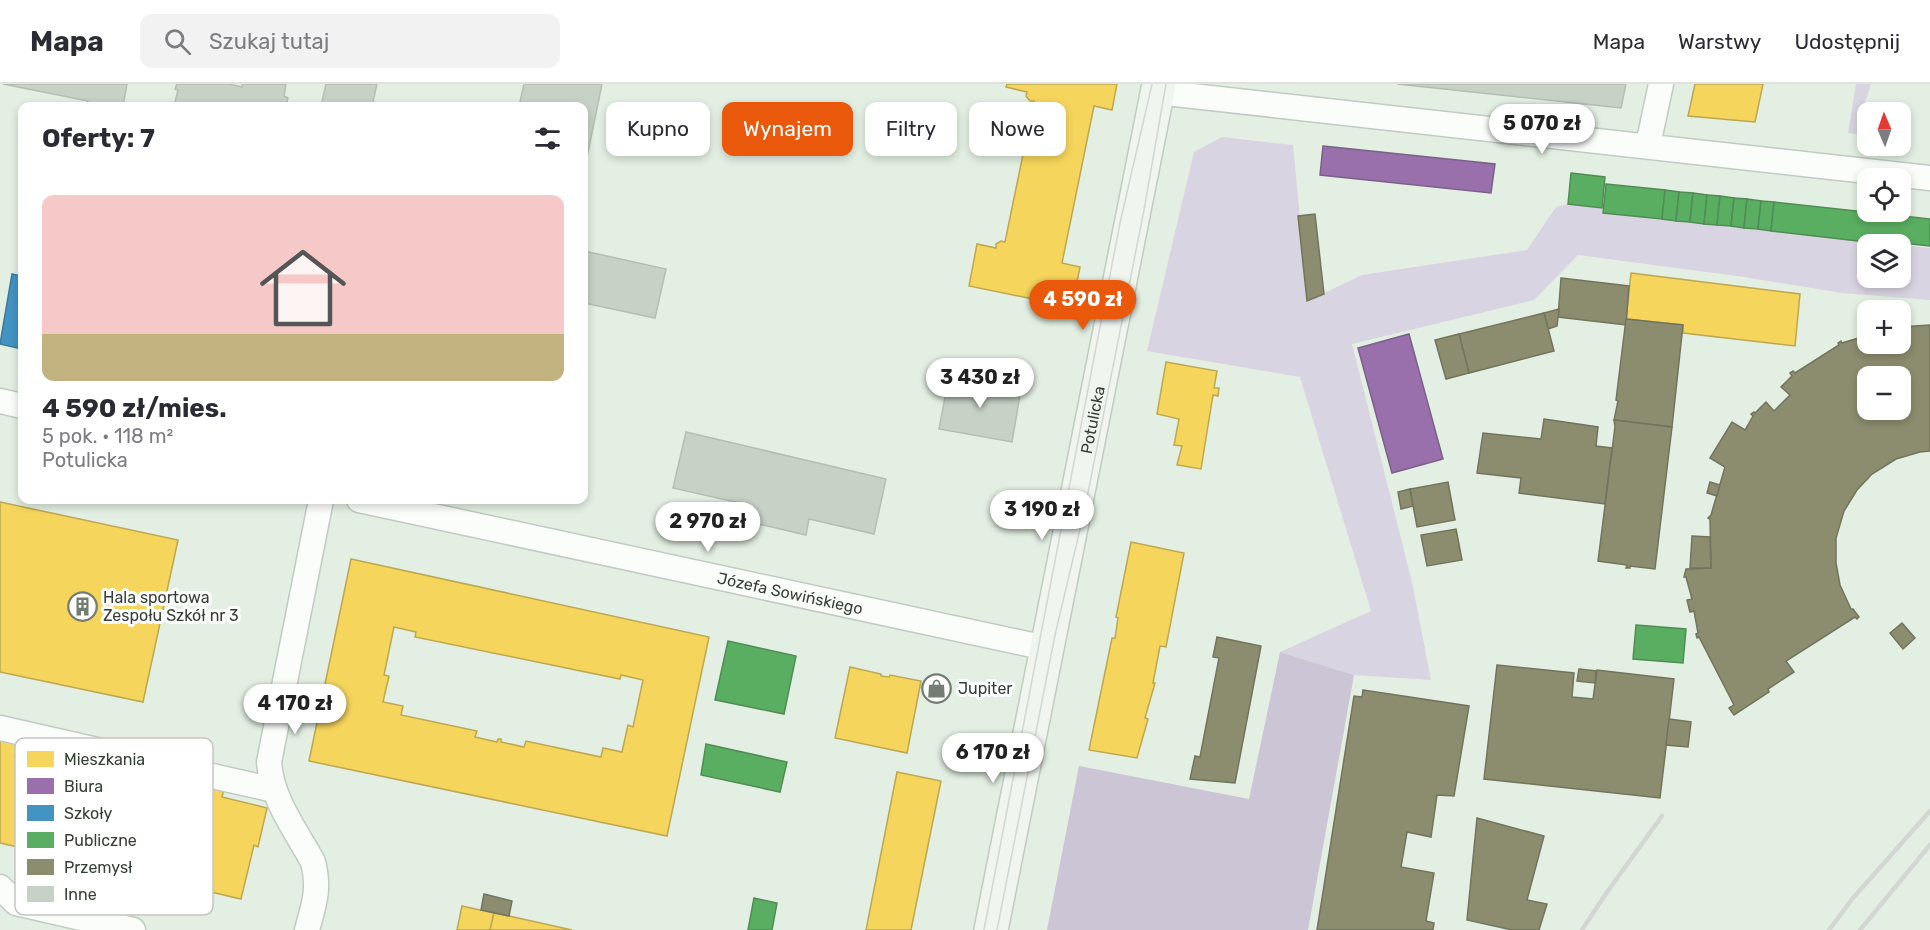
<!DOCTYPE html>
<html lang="pl">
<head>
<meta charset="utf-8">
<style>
	:root { --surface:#fff; --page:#f2f2f3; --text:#2b2b33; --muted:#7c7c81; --line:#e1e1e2; --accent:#ea580c }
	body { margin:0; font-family:Rubik,sans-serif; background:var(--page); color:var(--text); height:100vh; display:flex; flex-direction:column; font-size:22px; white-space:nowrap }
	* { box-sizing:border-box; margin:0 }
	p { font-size:20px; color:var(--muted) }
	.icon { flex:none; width:33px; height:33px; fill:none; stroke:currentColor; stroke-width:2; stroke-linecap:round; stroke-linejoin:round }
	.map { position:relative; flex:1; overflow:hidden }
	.sheet { position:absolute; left:18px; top:18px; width:570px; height:402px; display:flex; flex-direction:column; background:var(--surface); border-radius:12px; box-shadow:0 3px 9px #0003 }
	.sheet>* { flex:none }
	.guide { position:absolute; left:606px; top:18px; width:570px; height:54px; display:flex; gap:12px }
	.needle { width:39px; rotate:358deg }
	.tools { position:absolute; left:1857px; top:18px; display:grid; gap:12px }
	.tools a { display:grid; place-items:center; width:54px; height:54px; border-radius:12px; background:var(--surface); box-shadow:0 3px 9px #0003; font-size:30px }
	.price { position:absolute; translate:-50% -51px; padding:0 14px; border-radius:21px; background:#fff; color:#222; font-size:20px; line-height:39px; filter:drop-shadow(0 2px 3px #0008) }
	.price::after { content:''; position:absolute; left:50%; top:36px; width:18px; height:14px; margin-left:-9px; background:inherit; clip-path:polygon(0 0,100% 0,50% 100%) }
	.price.on { background:var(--accent); color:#fff }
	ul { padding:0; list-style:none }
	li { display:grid; align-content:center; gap:12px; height:318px; padding:0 24px }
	li span { display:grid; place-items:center; height:186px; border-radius:12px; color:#555 }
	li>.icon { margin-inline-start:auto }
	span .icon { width:108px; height:108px; fill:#fffc; stroke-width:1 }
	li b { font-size:26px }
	h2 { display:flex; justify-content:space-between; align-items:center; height:72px; padding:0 24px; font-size:26px }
	.chip { padding:0 21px; border-radius:12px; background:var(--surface); box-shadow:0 3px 9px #0003; font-size:21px; line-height:54px }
	.chip.on { background:var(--accent); color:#fff }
	header { display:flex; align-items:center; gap:36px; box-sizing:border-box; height:84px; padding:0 30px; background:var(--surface); border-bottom:2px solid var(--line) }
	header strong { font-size:28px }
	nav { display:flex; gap:33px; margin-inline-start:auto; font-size:21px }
	.search { width:420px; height:54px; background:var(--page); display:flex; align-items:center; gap:15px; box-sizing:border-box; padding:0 21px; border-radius:12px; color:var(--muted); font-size:22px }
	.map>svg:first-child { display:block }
	.green { fill:#d9d4e1 }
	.forest { fill:#cbc5d5 }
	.homes { fill:#f6d55c; stroke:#bca851; stroke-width:1.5; fill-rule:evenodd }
	.offices { fill:#9970ab; stroke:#7b6188; stroke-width:1.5 }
	.schools { fill:#4393c3; stroke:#3f7a99; stroke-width:1.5 }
	.public { fill:#5aae61; stroke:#4f8d54; stroke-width:1.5 }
	.industry { fill:#8c8c6e; stroke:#72755d; stroke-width:1.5; fill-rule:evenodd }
	.building { fill:#c6d2c6; stroke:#b4beb4; stroke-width:1.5 }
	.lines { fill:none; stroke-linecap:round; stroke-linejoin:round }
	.street-casing { stroke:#c1cbc2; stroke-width:27 }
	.secondary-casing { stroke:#c1cbc2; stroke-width:36 }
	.street { stroke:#fbfdfb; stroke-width:24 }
	.secondary { stroke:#f0f5f0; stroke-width:33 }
	.tram { stroke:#d3d7d3; stroke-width:1.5 }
	.rail { stroke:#d3d7d3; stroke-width:4.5 }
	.labels { text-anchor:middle; stroke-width:6; stroke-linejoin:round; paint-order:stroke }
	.street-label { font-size:16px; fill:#363f36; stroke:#fff }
	.poi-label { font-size:16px; fill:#363f36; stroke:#fff; text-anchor:start }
	.key { fill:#fff; stroke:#c3c5c3; stroke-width:1.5 }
	.key-label { font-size:16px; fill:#363f36 }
</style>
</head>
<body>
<header>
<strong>Mapa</strong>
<div class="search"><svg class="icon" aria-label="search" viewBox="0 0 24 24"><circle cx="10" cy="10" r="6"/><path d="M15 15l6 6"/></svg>Szukaj tutaj</div>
<nav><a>Mapa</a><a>Warstwy</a><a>Udostępnij</a></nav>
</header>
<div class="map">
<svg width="1930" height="846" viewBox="0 0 1930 846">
	<rect width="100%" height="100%" fill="#e3efe3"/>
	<!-- green -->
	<g class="green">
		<polygon points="1856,0 1871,0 1857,43 1867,45 1867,52 1848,49"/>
		<polygon points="1222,53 1293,61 1308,217 1362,191 1527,166 1556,123 1568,120 1602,124 1603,129 1890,160 1868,160 1868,194 1900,194 1901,161 1930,164 1930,216 1842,209 1744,193 1578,171 1534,216 1352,260 1412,498 1431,596 1354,591 1280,568 1371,527 1300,293 1147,267 1194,68"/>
	</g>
	<!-- forest -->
	<polygon class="forest" points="1280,568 1354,591 1308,846 1047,846 1079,682 1249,715"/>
	<!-- homes -->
	<g class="homes">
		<polygon points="1007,0 1117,0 1112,26 1094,22 1062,179 1080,183 1072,223 969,202 977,160 996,164 996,160 1001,157 1005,158 1034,17 1030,17 1026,12 1027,8 1006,3"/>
		<polygon points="1695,0 1763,0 1755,38 1688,32"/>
		<polygon points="1631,189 1800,210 1795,262 1683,249 1683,241 1626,235"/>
		<polygon points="1166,278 1217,287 1214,304 1219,304 1218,312 1213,311 1201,385 1177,381 1182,362 1174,361 1179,335 1157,330"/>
		<polygon points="0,418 178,456 143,618 0,588"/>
		<polygon points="1131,458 1184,469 1166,563 1160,562 1153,599 1155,599 1145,634 1148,635 1137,674 1089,666 1112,554 1115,554 1118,534 1116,533"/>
		<path d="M351,475L709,553L667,752L309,677ZM394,543L416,548L415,553L620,595L621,591L643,596L633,643L628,641L622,668L603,664L601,673L526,657L524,663L501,658V655H498L497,658L475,653L477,647L401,631L403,622L383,618L389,592L384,591Z"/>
		<polygon points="850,583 881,590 881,592 889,593 890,591 921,597 907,669 835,654"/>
		<polygon points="0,653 19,657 15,672 61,683 65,668 89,673 86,688 133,700 137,684 161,690 158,705 196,714 200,699 224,705 222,713 267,724 258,763 254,761 241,815 0,759"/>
		<polygon points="897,688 941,697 911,846 866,846"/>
		<polygon points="462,822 494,829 490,846 457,846"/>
		<polygon points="494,829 509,832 572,846 490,846"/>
	</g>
	<!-- offices -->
	<g class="offices">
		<polygon points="1323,62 1495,80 1491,109 1320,91"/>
		<polygon points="1409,250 1443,375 1392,389 1358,264"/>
	</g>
	<!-- schools -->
	<polygon class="schools" points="12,190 22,192 22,265 0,260"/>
	<!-- public -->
	<g class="public">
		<polygon points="1571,89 1605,93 1602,124 1568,120"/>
		<polygon points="1606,100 1665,106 1662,135 1603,129"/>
		<polygon points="1665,106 1679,108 1676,137 1662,135"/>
		<polygon points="1679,108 1693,109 1690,138 1676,137"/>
		<polygon points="1693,109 1707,111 1704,140 1690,138"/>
		<polygon points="1707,111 1720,112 1717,141 1704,140"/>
		<polygon points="1720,112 1734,114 1731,142 1717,141"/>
		<polygon points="1734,114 1747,115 1744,144 1731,142"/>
		<polygon points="1747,115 1761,117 1758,145 1744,144"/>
		<polygon points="1761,117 1774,118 1771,147 1758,145"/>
		<polygon points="1774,118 1930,135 1930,162 1883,157 1883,160 1771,147"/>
		<polygon points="1636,541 1686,545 1683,579 1633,575"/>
		<polygon points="728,557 796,572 784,630 715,616"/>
		<polygon points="706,660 787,678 780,708 701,691"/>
		<polygon points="754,814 777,819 772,846 748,846"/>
	</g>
	<!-- industry -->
	<g class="industry">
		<polygon points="1315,130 1324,210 1307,217 1298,132"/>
		<polygon points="1561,194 1629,202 1626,241 1558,233"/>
		<polygon points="1559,225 1557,242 1548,245 1544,229"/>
		<polygon points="1544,229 1554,267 1469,289 1459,250"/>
		<polygon points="1626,235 1683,241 1672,343 1614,336 1618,317 1616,316"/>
		<path d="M1930,241V367L1920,368L1896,375L1872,390L1857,406L1844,427L1836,454V479L1840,501L1851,525H1853L1859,533L1857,535L1855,533L1786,577L1794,588L1768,605L1769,608L1734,631L1729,624L1734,621L1699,553L1697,554L1696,550L1698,549L1694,527L1690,528L1687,516L1692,515L1686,493H1684L1686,485L1711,484L1710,435L1708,434L1711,431L1725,383L1710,374L1732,338L1745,346L1753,332L1751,330L1754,328L1755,329L1766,318L1774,327L1790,311L1781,303L1792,292L1790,289L1793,287L1795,289L1839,261L1838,259L1841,257L1842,259L1868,251V260H1900V243ZM1868,292H1900V326H1868Z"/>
		<polygon points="1459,250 1469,289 1446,295 1435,256"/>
		<polygon points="1544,335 1598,343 1596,362 1612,364 1605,420 1519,409 1521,394 1477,389 1483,349 1541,355"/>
		<polygon points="1614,336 1672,343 1655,485 1630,482 1630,484 1626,484 1627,481 1598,477 1615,343"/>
		<polygon points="1448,398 1455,436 1417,443 1410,405"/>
		<polygon points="1710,398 1720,401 1717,412 1707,409"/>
		<polygon points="1410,405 1413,422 1401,425 1398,408"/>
		<polygon points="1456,445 1462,476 1427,482 1421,451"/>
		<polygon points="1692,452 1710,453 1711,484 1690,484"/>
		<polygon points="1902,539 1915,554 1903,565 1890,549"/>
		<polygon points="1217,553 1261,562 1235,699 1190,695 1195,672 1200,673 1219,574 1213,573"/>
		<polygon points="1497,581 1574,589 1572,613 1593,615 1597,586 1674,595 1660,714 1484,695"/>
		<polygon points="1579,585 1596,587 1595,599 1577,597"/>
		<polygon points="1363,606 1469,622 1454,712 1437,711 1431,753 1407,748 1401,783 1434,789 1426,837 1434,839 1433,846 1317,846 1354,612 1362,613"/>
		<polygon points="1669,635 1691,638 1688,663 1666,661"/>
		<polygon points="1477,734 1544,752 1527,816 1547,820 1539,846 1512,846 1467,836"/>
		<polygon points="484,810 512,817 509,832 481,826"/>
	</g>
	<!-- building -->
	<g class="building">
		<polygon points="3,0 127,0 123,22 86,22 88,17"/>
		<polygon points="177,0 229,0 242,3 242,0 286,0 284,12 288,14 286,22 174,22 178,6 175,5"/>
		<polygon points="326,0 377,0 372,22 321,22"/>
		<polygon points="524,0 602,0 587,73 584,72 584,22 519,22"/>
		<polygon points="1397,0 1626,0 1621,24"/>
		<polygon points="584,167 666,185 655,234 584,219"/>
		<polygon points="949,292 1021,305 1012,358 939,345"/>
		<polygon points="686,348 886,395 874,450 809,435 806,451 741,436 744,420 673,404"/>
	</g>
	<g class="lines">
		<defs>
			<g id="street">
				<polyline points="1157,8 1930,94"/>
				<polyline points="1648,61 1661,0"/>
				<polyline points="0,317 22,322"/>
				<path id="s1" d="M359,416L1046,564"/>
				<polyline points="0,644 274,706"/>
				<polyline points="0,803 16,819 133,846"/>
				<path d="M307,846C314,820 320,805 313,778C296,747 271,714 269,678L321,416"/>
			</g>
			<g id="secondary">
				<path id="s2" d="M991,846L1159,0"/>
			</g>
		</defs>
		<!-- street casing -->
		<use href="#street" class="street-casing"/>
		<!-- secondary casing -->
		<use href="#secondary" class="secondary-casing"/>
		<!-- street -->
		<use href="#street" class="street"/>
		<!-- secondary -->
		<use href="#secondary" class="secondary"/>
		<!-- tram -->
		<g class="tram">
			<polyline points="984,846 1120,139 1152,0"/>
			<polyline points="997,846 1055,551 1085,424 1144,126 1166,0"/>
		</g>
		<!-- rail -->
		<g class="rail">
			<polyline points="1582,846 1605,811 1662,732"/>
			<polyline points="1829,846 1853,814 1930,727"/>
			<polyline points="1860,846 1930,761"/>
		</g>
	</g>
	<!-- icons -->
	<defs>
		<symbol id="building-ring" viewBox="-11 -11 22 22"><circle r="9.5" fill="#fff" stroke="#737d73" stroke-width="1.5"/><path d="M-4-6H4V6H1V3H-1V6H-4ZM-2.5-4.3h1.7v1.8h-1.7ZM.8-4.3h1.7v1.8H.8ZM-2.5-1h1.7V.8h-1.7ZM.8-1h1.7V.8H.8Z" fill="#737d73"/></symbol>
		<symbol id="shop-ring" viewBox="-11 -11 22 22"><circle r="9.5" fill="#fff" stroke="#737d73" stroke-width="1.5"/><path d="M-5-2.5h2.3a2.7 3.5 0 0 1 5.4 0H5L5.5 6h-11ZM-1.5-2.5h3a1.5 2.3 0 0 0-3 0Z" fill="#737d73"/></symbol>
	</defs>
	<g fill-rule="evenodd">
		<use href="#building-ring" x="66" y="506" width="33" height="33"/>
		<use href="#shop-ring" x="920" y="588" width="33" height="33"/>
	</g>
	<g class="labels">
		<!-- street labels -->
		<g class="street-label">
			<text dy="6" stroke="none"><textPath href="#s2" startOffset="520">Potulicka</textPath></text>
			<text dy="6" stroke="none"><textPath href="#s1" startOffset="441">Józefa Sowińskiego</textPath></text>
		</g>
		<!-- poi labels -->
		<g class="poi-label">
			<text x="103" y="519">Hala sportowa<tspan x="103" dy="18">Zespołu Szkół nr 3</tspan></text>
			<text x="958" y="610">Jupiter</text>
		</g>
	</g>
	<!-- legend -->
	<rect x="15" y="654" width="198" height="177" rx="9" class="key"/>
	<rect x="27" y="667" width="27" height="16" fill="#f6d55c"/>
	<rect x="27" y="694" width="27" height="16" fill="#9970ab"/>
	<rect x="27" y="721" width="27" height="16" fill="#4393c3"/>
	<rect x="27" y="748" width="27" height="16" fill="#5aae61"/>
	<rect x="27" y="775" width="27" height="16" fill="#8c8c6e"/>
	<rect x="27" y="802" width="27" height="16" fill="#c6d2c6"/>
	<g class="key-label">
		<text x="64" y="681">Mieszkania</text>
		<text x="64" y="708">Biura</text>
		<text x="64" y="735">Szkoły</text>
		<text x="64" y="762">Publiczne</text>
		<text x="64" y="789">Przemysł</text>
		<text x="64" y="816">Inne</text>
	</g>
</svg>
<div class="tools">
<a><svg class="needle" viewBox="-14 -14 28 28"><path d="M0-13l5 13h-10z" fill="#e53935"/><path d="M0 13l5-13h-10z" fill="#7c7c81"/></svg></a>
<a><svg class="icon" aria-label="locate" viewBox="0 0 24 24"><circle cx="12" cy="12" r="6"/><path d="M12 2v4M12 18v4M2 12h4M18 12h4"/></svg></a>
<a><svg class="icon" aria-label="layers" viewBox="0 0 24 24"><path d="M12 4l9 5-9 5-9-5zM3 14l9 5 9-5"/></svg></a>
<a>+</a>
<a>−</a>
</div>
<b class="price" style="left:1542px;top:71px">5 070 zł</b>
<b class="price on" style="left:1083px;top:247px">4 590 zł</b>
<b class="price" style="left:980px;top:325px">3 430 zł</b>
<b class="price" style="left:1042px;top:457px">3 190 zł</b>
<b class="price" style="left:708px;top:469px">2 970 zł</b>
<b class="price" style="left:295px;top:651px">4 170 zł</b>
<b class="price" style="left:993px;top:700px">6 170 zł</b>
<div class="guide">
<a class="chip">Kupno</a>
<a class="chip on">Wynajem</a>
<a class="chip">Filtry</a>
<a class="chip">Nowe</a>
</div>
<section class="sheet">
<h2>Oferty: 7<svg class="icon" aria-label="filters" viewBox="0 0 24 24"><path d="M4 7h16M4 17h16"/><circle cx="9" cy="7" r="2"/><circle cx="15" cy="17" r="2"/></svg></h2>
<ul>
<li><span style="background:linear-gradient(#f6c9c9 75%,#c2b280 0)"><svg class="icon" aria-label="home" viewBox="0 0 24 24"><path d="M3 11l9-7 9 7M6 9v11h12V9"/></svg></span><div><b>4 590 zł/mies.</b><p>5 pok. · 118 m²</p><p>Potulicka</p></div></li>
</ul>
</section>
</div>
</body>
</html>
